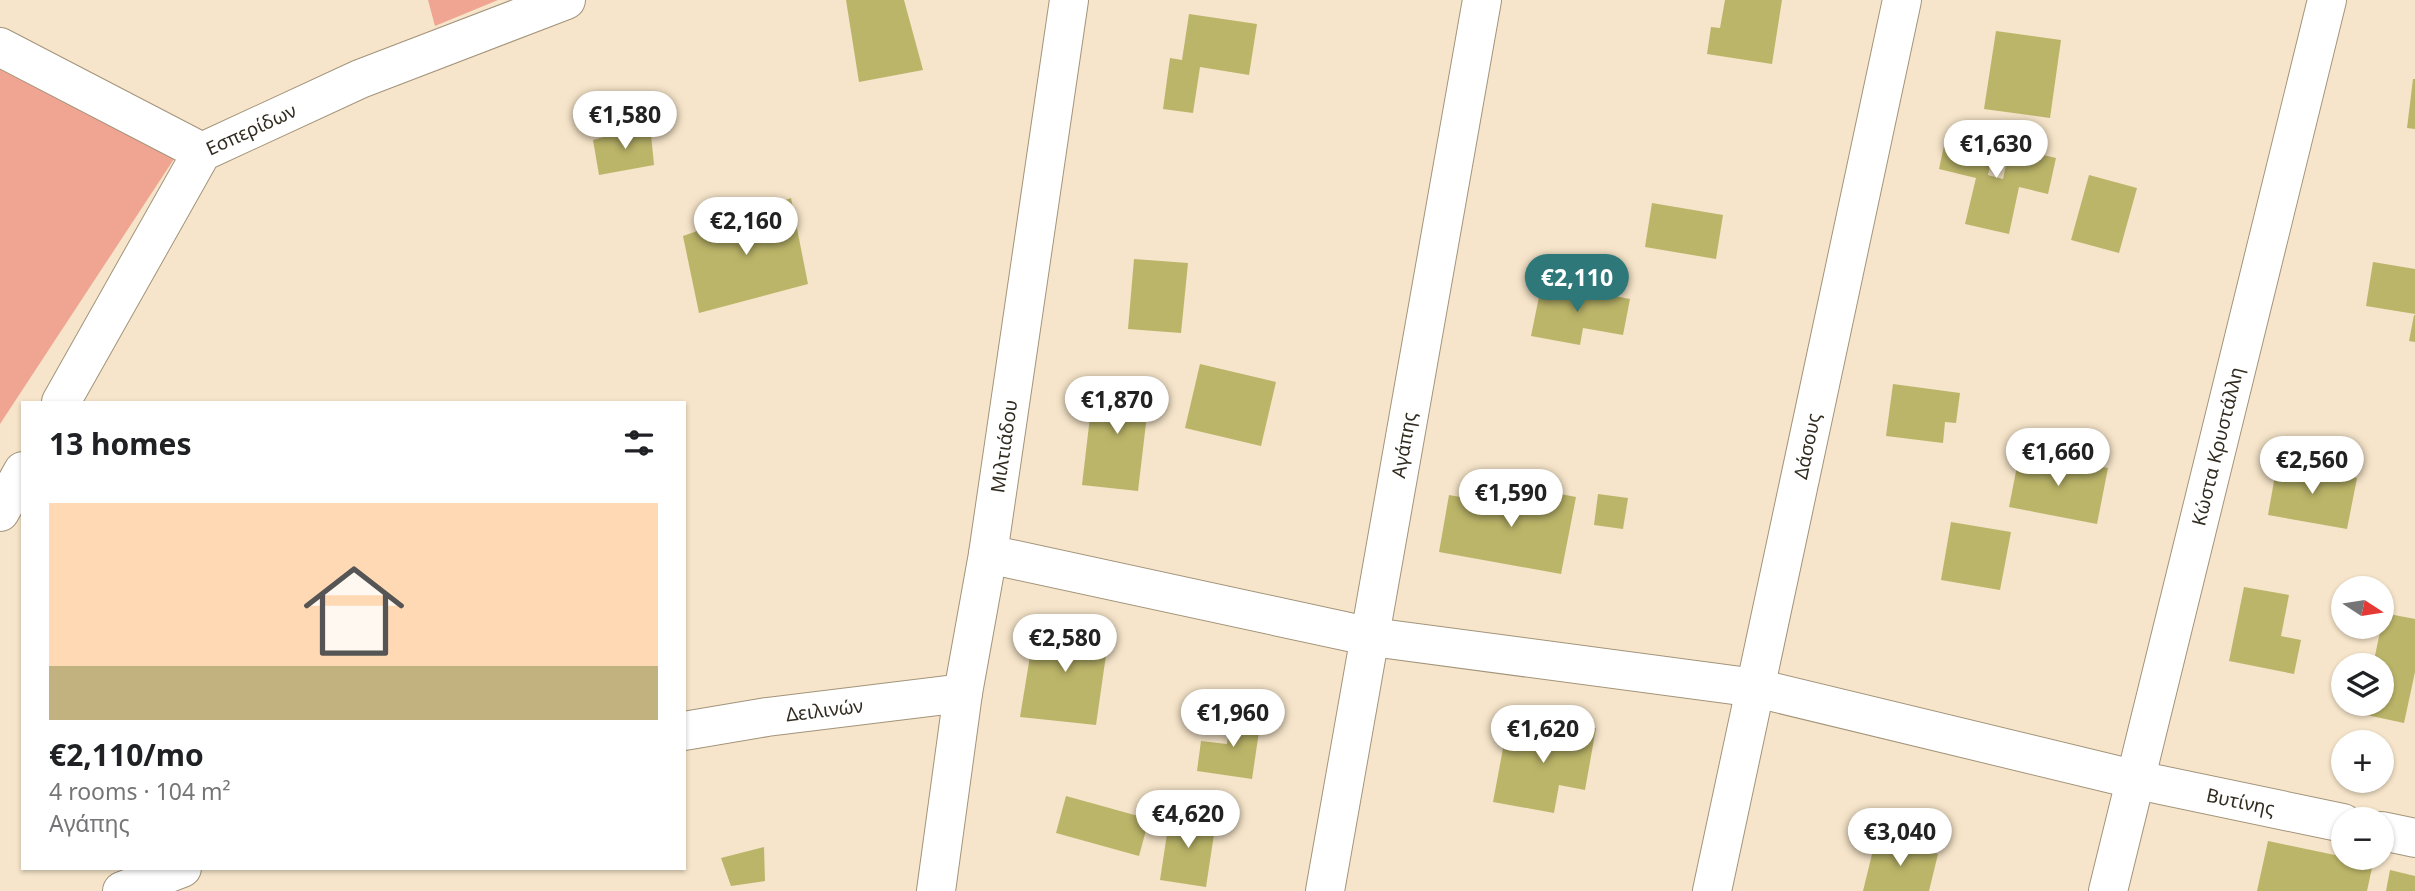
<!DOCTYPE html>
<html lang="en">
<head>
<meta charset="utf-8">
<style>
	:root { --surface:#fff; --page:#f2f2f2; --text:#202124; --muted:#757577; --line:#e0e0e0; --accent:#2e7879 }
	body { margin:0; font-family:"Noto Sans",sans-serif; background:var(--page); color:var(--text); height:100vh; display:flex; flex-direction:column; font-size:26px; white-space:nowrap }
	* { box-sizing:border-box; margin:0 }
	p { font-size:23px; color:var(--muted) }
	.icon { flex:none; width:38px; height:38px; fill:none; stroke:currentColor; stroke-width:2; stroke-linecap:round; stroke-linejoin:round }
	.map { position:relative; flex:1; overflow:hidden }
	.sheet { position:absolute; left:21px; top:401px; width:665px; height:469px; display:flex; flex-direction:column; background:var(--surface); border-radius:0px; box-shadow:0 2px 5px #0004 }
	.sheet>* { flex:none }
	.needle { width:46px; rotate:102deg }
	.fabs { position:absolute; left:2331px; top:576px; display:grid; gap:14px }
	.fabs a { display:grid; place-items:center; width:63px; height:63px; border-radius:50%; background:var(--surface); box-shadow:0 2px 5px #0004; font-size:35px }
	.price { position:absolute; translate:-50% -60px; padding:0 16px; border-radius:24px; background:#fff; color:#222; font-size:23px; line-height:46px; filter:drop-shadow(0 2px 4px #0008) }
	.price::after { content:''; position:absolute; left:50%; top:42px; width:21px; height:16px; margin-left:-10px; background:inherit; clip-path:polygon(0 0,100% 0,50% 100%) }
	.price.current { background:var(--accent); color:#fff }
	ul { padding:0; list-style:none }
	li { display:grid; align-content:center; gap:14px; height:371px; padding:0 28px }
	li+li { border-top:2px solid var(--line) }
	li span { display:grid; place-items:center; height:217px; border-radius:0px; color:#555 }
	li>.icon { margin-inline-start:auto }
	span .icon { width:126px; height:126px; fill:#fffc; stroke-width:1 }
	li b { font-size:30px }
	h2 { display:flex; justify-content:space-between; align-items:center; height:84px; padding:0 28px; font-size:30px }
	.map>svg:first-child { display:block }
	.green { fill:#f0a592 }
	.building { fill:#bbb569 }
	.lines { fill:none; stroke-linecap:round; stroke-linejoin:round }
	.minor-casing { stroke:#a3947a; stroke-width:40 }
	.minor { stroke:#fff; stroke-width:38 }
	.labels { text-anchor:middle; stroke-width:7; stroke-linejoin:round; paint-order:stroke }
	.street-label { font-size:19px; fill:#312b20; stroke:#f6e5ca }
</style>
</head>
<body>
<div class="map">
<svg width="2415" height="891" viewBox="0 0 2415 891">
	<rect width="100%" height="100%" fill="#f6e5ca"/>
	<!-- green -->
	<g class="green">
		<polygon points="428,0 498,0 435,26"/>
		<polygon points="0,67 174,159 0,424"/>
	</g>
	<!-- building -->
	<g class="building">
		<polygon points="846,0 904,0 923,70 859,82"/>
		<polygon points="1725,0 1782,0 1772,64 1707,54 1711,27 1720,28"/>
		<polygon points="1189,14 1257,24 1249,75 1200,67 1193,113 1163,109 1170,58 1182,60"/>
		<polygon points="1996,31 2061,40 2050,118 1984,109"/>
		<polygon points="2413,79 2415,79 2415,129 2407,128"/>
		<polygon points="650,124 654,165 599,175 593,140"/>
		<polygon points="1946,136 1994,147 1988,175 2003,179 2010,147 2056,158 2048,194 2019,187 2009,234 1965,224 1976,178 1939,169"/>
		<polygon points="2089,175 2137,188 2119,253 2071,240"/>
		<polygon points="791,198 808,284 699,313 683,236"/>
		<polygon points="1652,203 1723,215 1716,259 1645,247"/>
		<polygon points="1134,259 1188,263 1181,333 1128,329"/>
		<polygon points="2373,262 2415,269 2415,314 2366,306"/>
		<polygon points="1542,282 1630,299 1623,335 1583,328 1580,345 1531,336"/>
		<polygon points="2414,315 2415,315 2415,342 2409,341"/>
		<polygon points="1200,364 1276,382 1261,446 1185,428"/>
		<polygon points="1115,377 1151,381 1138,491 1082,485 1093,391 1113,394"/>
		<polygon points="1893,384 1960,393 1956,423 1945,422 1943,443 1886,436"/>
		<polygon points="2020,451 2108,468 2097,524 2009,507"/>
		<polygon points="2277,464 2357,478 2347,529 2268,515"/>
		<polygon points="1509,484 1576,497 1561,574 1439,552 1449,495 1505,505"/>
		<polygon points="1598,494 1628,498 1623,529 1594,525"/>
		<polygon points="1951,522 2011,532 2000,590 1941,580"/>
		<polygon points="2244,587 2289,595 2281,636 2301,640 2294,674 2229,661"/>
		<polygon points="2384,613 2415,619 2415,672 2404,723 2362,714 2364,704 2382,704 2382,665 2373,665"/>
		<polygon points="1036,620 1109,634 1096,725 1020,717"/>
		<polygon points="1230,713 1261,718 1252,779 1197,771 1201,741 1227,744"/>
		<polygon points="1548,719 1596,728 1585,790 1559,785 1554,813 1493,802 1507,727 1545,734"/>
		<polygon points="1066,796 1149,819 1139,856 1056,833"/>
		<polygon points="1170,814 1216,821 1206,887 1160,880"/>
		<polygon points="1876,838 1938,854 1929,891 1863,891"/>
		<polygon points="2268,841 2373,863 2367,891 2257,891"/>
		<polygon points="764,847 765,881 731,886 721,858"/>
		<polygon points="2390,870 2415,876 2415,891 2386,891"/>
	</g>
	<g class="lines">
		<defs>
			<g id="minor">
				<polyline points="0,47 202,152"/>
				<path id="s1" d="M61,402L202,152L360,79L566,0"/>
				<polyline points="0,512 23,471"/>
				<path id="s2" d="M988,554L1372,637L1756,688L2137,780L2343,823"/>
				<path id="s3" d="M684,731L767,717L963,693"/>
				<polyline points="2382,831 2415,838"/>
				<polyline points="122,891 182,868"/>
				<path id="s4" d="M936,891L963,693L988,554L1069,0"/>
				<path id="s5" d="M1325,891L1482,0"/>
				<path id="s6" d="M1712,891L1902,0"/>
				<path id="s7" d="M2108,891L2327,0"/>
			</g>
		</defs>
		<!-- minor casing -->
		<use href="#minor" class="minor-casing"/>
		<!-- minor -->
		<use href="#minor" class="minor"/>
	</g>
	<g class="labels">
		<!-- street labels -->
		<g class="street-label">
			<text dy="7" stroke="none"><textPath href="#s1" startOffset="341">Εσπερίδων</textPath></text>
			<text dy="7" stroke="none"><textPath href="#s4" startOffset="450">Μιλτιάδου</textPath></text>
			<text dy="7" stroke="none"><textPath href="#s5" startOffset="453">Αγάπης</textPath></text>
			<text dy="7" stroke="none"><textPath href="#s6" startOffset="455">Δάσους</textPath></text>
			<text dy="7" stroke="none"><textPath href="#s7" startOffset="458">Κώστα Κρυστάλλη</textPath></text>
			<text dy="7" stroke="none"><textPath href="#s3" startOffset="142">Δειλινών</textPath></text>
			<text dy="7" stroke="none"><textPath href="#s2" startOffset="1278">Βυτίνης</textPath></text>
		</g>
	</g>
</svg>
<div class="fabs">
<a><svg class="needle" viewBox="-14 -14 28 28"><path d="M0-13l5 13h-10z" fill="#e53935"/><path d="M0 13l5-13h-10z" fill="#757577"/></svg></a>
<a><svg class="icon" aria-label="layers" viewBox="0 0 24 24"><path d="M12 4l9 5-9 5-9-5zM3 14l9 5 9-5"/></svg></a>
<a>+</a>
<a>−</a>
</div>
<b class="price" style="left:625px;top:151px">€1,580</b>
<b class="price" style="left:1996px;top:180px">€1,630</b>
<b class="price" style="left:746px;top:257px">€2,160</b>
<b class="price current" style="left:1577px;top:314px">€2,110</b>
<b class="price" style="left:1117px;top:436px">€1,870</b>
<b class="price" style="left:2058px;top:488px">€1,660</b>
<b class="price" style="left:2312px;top:496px">€2,560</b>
<b class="price" style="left:1511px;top:529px">€1,590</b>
<b class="price" style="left:1065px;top:674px">€2,580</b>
<b class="price" style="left:1233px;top:749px">€1,960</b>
<b class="price" style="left:1543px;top:765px">€1,620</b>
<b class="price" style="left:1188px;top:850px">€4,620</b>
<b class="price" style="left:1900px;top:868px">€3,040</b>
<section class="sheet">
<h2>13 homes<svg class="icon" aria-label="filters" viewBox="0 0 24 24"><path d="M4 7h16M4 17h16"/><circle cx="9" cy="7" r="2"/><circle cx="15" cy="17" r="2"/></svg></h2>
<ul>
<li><span style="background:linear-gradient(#ffd9b3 75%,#c2b280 0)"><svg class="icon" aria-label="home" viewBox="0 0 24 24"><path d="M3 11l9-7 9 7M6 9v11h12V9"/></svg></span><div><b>€2,110/mo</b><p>4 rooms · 104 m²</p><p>Αγάπης</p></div></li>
</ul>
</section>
</div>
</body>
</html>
